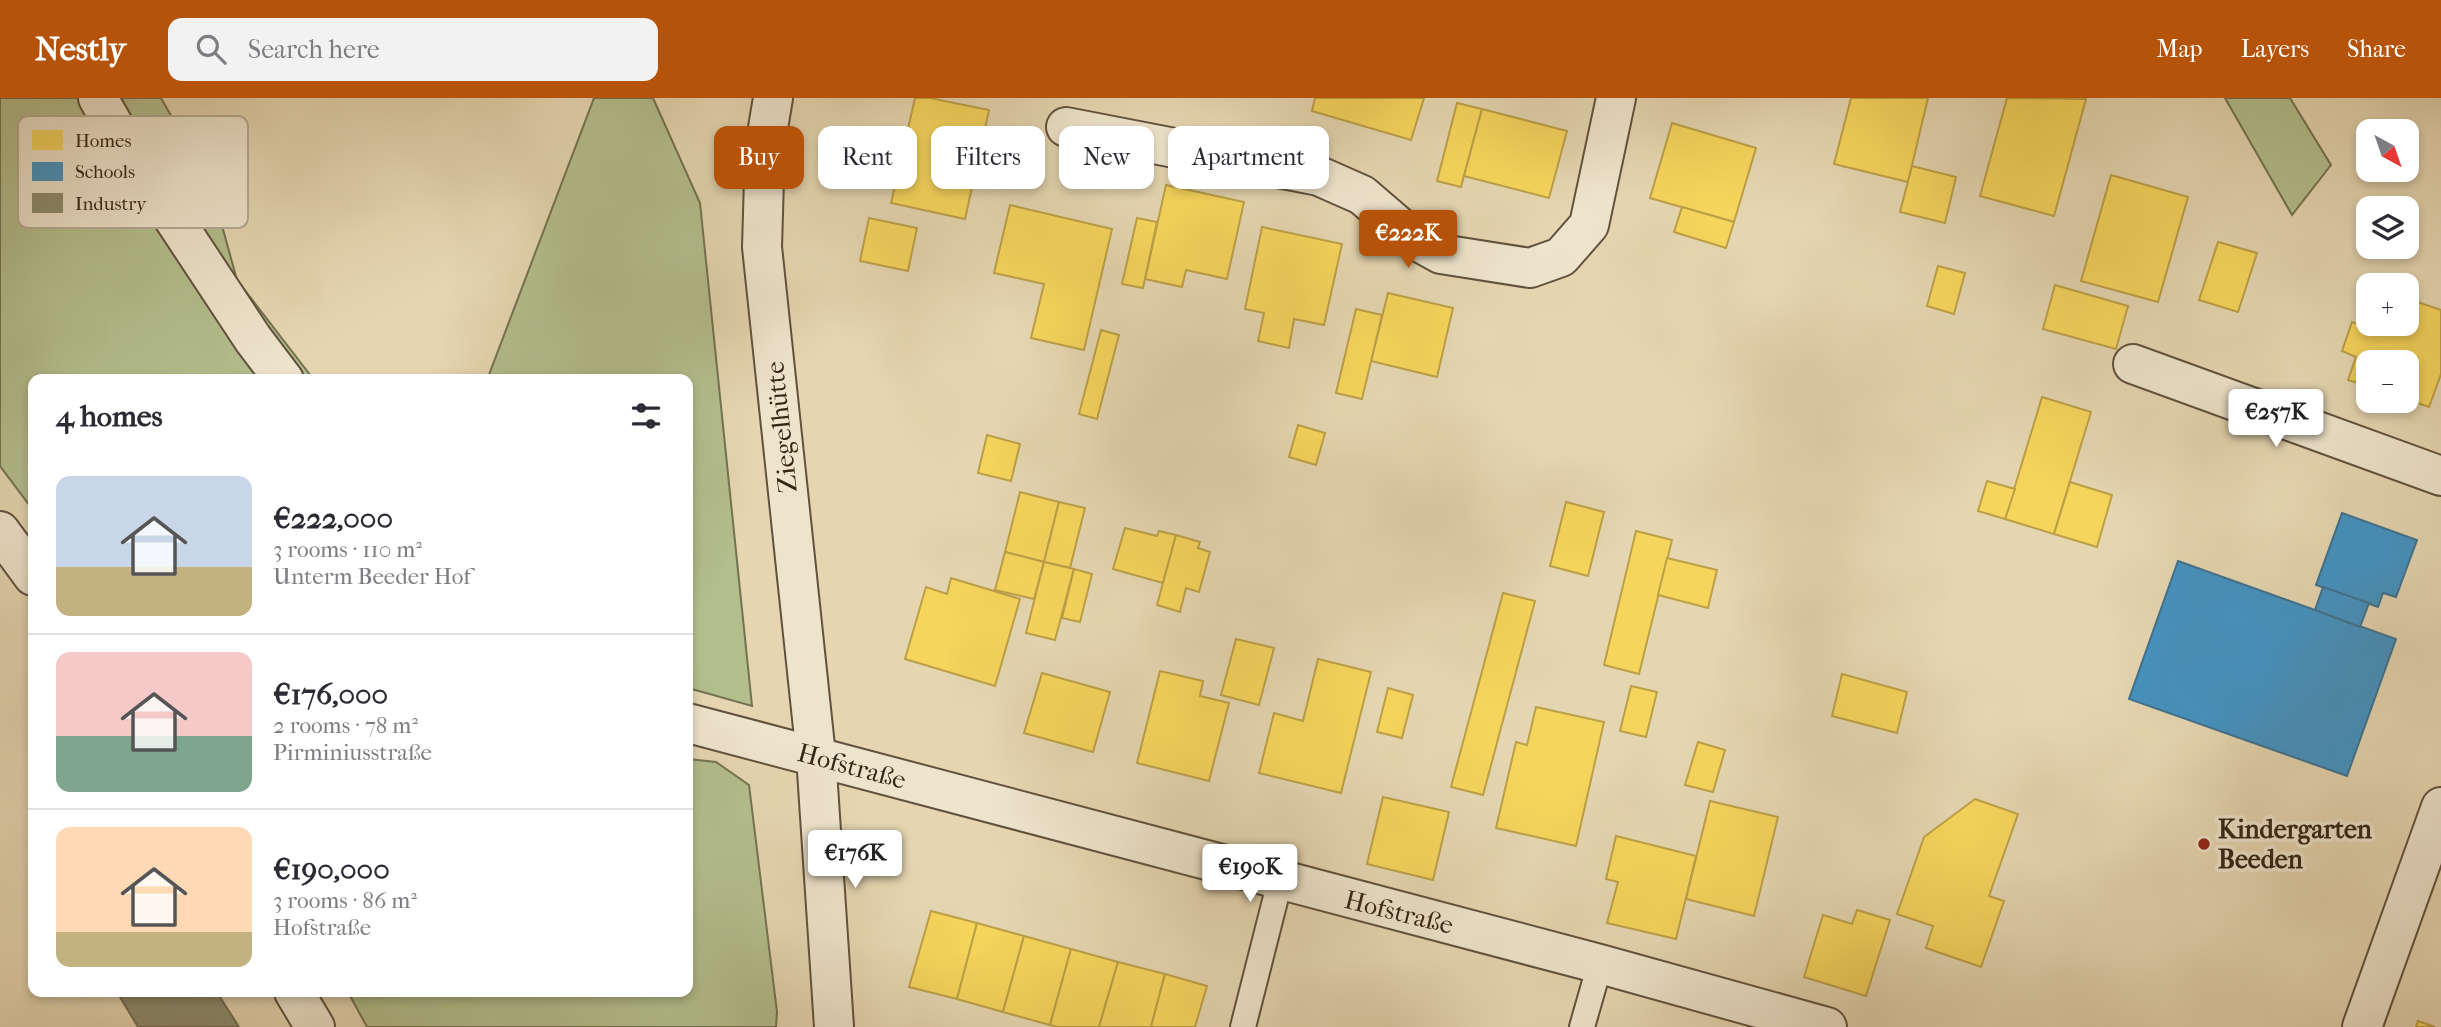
<!DOCTYPE html>
<html lang="en">
<head>
<meta charset="utf-8">
<style>
	:root { --surface:#fff; --page:#f2f2f3; --text:#2b2b33; --muted:#7c7c81; --line:#e1e1e2; --accent:#b45309 }
	body { margin:0; font-family:"IM FELL French Canon",serif; background:var(--page); color:var(--text); height:100vh; display:flex; flex-direction:column; font-size:26px; white-space:nowrap }
	* { box-sizing:border-box; margin:0 }
	p { font-size:23px; color:var(--muted) }
	.icon { flex:none; width:38px; height:38px; fill:none; stroke:currentColor; stroke-width:2; stroke-linecap:round; stroke-linejoin:round }
	.map { position:relative; flex:1; overflow:hidden }
	.details { position:absolute; left:28px; top:276px; width:665px; height:623px; display:flex; flex-direction:column; background:var(--surface); border-radius:14px; box-shadow:0 4px 10px #0003 }
	.details>* { flex:none }
	.guide { position:absolute; left:714px; top:28px; width:665px; height:63px; display:flex; gap:14px }
	.needle { width:46px; rotate:140deg }
	.buttons { position:absolute; left:2356px; top:21px; display:grid; gap:14px }
	.buttons a { display:grid; place-items:center; width:63px; height:63px; border-radius:14px; background:var(--surface); box-shadow:0 4px 10px #0003; font-size:35px }
	.price { position:absolute; translate:-50% -60px; padding:0 16px; border-radius:7px; background:#fff; color:#222; font-size:23px; line-height:46px; filter:drop-shadow(0 2px 4px #0008) }
	.price::after { content:''; position:absolute; left:50%; top:42px; width:21px; height:16px; margin-left:-10px; background:inherit; clip-path:polygon(0 0,100% 0,50% 100%) }
	.price.selected { background:var(--accent); color:#fff }
	ul { padding:0; list-style:none }
	li { display:flex; align-items:center; gap:21px; height:175px; padding:0 28px }
	li+li { border-top:2px solid var(--line) }
	li span { display:grid; place-items:center; flex:none; width:196px; height:140px; border-radius:14px; color:#555 }
	li>.icon { margin-inline-start:auto }
	span .icon { width:84px; height:84px; fill:#fffc; stroke-width:1 }
	li b { font-size:30px }
	h2 { display:flex; justify-content:space-between; align-items:center; height:84px; padding:0 28px; font-size:30px }
	.tag { padding:0 24px; border-radius:14px; background:var(--surface); box-shadow:0 4px 10px #0003; font-size:24px; line-height:63px }
	.tag.selected { background:var(--accent); color:#fff }
	header { display:flex; align-items:center; gap:42px; box-sizing:border-box; height:98px; padding:0 35px; background:var(--accent); color:#fff }
	header strong { font-size:33px }
	nav { display:flex; gap:38px; margin-inline-start:auto; font-size:24px }
	.search { width:490px; height:63px; background:var(--page); display:flex; align-items:center; gap:18px; box-sizing:border-box; padding:0 24px; border-radius:14px; color:var(--muted); font-size:26px }
	.map>svg:first-child { display:block }
	.green { fill:#b3be8d; stroke:#747252; stroke-width:2 }
	.homes { fill:#f6d55c; stroke:#bca047; stroke-width:2 }
	.schools { fill:#4393c3; stroke:#3f728f; stroke-width:2 }
	.industry { fill:#8c8c6e; stroke:#726d54; stroke-width:2 }
	.lines { fill:none; stroke-linecap:round; stroke-linejoin:round }
	.service-casing { stroke:#61523d; stroke-width:28 }
	.minor-casing { stroke:#61523d; stroke-width:42 }
	.service { stroke:#eee4cc; stroke-width:24 }
	.minor { stroke:#eee4cc; stroke-width:38 }
	.poi-dot { fill:#8f2418; stroke:#eee4cc; stroke-width:2.5 }
	.labels { text-anchor:middle; stroke-width:7; stroke-linejoin:round; paint-order:stroke }
	.street-label { font-size:26px; fill:#352616; stroke:#eee4cc }
	.poi-label { font-size:26px; font-weight:bold; fill:#352616; stroke:#eee4cc; text-anchor:start }
	.key { fill:#eee4cc; stroke:#b6ab95; stroke-width:2 }
	.key-label { font-size:19px; fill:#352616 }
</style>
</head>
<body>
<header>
<strong>Nestly</strong>
<div class="search"><svg class="icon" aria-label="search" viewBox="0 0 24 24"><circle cx="10" cy="10" r="6"/><path d="M15 15l6 6"/></svg>Search here</div>
<nav><a>Map</a><a>Layers</a><a>Share</a></nav>
</header>
<div class="map">
<svg width="2441" height="929" viewBox="0 0 2441 929">
	<rect width="100%" height="100%" fill="#e5d6b1"/>
	<filter id="stains"><feTurbulence type="fractalNoise" baseFrequency=".00286" numOctaves="4"/><feColorMatrix values="0 0 0 0 .2 0 0 0 0 .09 0 0 0 0 .02 0 0 0 .5 -.17"/></filter>
	<radialGradient id="worn" r=".72"><stop offset=".6" stop-color="#630" stop-opacity="0"/><stop offset="1" stop-color="#630" stop-opacity=".3"/></radialGradient>
	<!-- green -->
	<g class="green">
		<polygon points="0,0 161,0 211,88 237,182 314,282 33,282 33,412 0,368"/>
		<polygon points="594,0 653,0 700,105 752,608 688,590 688,282 487,282"/>
		<polygon points="2225,0 2290,0 2331,67 2292,117"/>
		<polygon points="688,661 716,664 749,687 777,914 776,929 367,929 348,894 688,894"/>
	</g>
	<!-- homes -->
	<g class="homes">
		<polygon points="915,0 930,0 989,12 965,121 891,105"/>
		<polygon points="1315,0 1424,0 1411,42 1312,13"/>
		<polygon points="1851,0 1928,0 1908,84 1834,66"/>
		<polygon points="2007,0 2086,1 2054,118 1980,98"/>
		<polygon points="1457,5 1482,11 1461,89 1437,83"/>
		<polygon points="1482,11 1567,33 1549,100 1464,78"/>
		<polygon points="1672,25 1756,50 1734,124 1650,100"/>
		<polygon points="1912,68 1956,79 1945,125 1900,114"/>
		<polygon points="2111,77 2188,99 2158,204 2081,183"/>
		<polygon points="1166,87 1244,104 1227,181 1186,172 1182,189 1145,181"/>
		<polygon points="1010,107 1112,131 1084,252 1031,240 1044,186 994,175"/>
		<polygon points="1682,109 1734,124 1726,150 1674,134"/>
		<polygon points="869,120 917,130 908,173 860,163"/>
		<polygon points="1137,120 1157,124 1143,190 1122,186"/>
		<polygon points="1262,129 1342,146 1324,227 1294,221 1289,250 1258,243 1264,215 1245,211"/>
		<polygon points="2218,144 2257,155 2238,214 2199,202"/>
		<polygon points="1938,168 1965,175 1954,216 1927,208"/>
		<polygon points="2055,187 2128,208 2116,251 2043,231"/>
		<polygon points="1388,195 1453,210 1437,279 1371,263"/>
		<polygon points="2406,200 2441,212 2441,276 2429,309 2406,301 2406,264 2368,264 2368,288 2348,282 2356,259 2342,253 2352,224 2367,229 2368,225 2406,226"/>
		<polygon points="1356,211 1382,217 1362,301 1336,295"/>
		<polygon points="1101,232 1119,237 1097,321 1079,316"/>
		<polygon points="2042,299 2091,314 2054,436 2005,421"/>
		<polygon points="1298,327 1325,335 1316,367 1289,359"/>
		<polygon points="987,337 1020,346 1011,383 978,375"/>
		<polygon points="1987,383 2015,391 2005,421 1978,413"/>
		<polygon points="2070,384 2112,397 2097,449 2054,436"/>
		<polygon points="1020,394 1059,404 1044,464 1005,454"/>
		<polygon points="1059,404 1085,410 1070,470 1044,464"/>
		<polygon points="1566,404 1604,414 1588,478 1550,468"/>
		<polygon points="1125,430 1157,438 1159,433 1176,437 1163,485 1113,471"/>
		<polygon points="1636,433 1672,442 1639,576 1604,567"/>
		<polygon points="1176,437 1200,444 1198,450 1210,454 1199,494 1186,490 1180,514 1157,507"/>
		<polygon points="1005,454 1044,464 1034,501 995,492"/>
		<polygon points="1667,460 1717,472 1708,510 1658,497"/>
		<polygon points="1044,464 1074,471 1055,542 1026,535"/>
		<polygon points="1074,471 1092,476 1080,524 1062,520"/>
		<polygon points="951,480 1020,501 995,588 905,561 926,489 947,496"/>
		<polygon points="1503,495 1535,503 1483,697 1451,689"/>
		<polygon points="1236,541 1274,550 1259,607 1221,597"/>
		<polygon points="1318,561 1371,574 1341,695 1259,675 1274,615 1303,623"/>
		<polygon points="1160,573 1203,583 1200,598 1229,605 1209,683 1137,665"/>
		<polygon points="1042,575 1110,594 1093,654 1024,635"/>
		<polygon points="1842,576 1907,594 1897,635 1832,618"/>
		<polygon points="1631,588 1657,594 1646,639 1620,633"/>
		<polygon points="1388,590 1413,597 1402,640 1377,634"/>
		<polygon points="1536,609 1604,624 1576,748 1496,730 1516,644 1527,647"/>
		<polygon points="1698,644 1725,652 1713,694 1685,687"/>
		<polygon points="1383,699 1449,714 1433,782 1367,766"/>
		<polygon points="1975,701 2018,716 1989,798 2004,803 1981,869 1926,850 1933,828 1897,816 1924,739"/>
		<polygon points="1710,703 1778,719 1754,818 1686,801"/>
		<polygon points="1616,738 1696,758 1676,841 1607,825 1618,784 1606,781"/>
		<polygon points="1857,812 1890,822 1866,898 1804,879 1823,817 1852,826"/>
		<polygon points="931,813 977,825 957,901 909,889"/>
		<polygon points="977,825 1024,838 1003,914 957,901"/>
		<polygon points="1024,838 1071,851 1050,927 1003,914"/>
		<polygon points="1071,851 1118,864 1099,929 1058,929 1050,927"/>
		<polygon points="1118,864 1165,876 1151,929 1099,929"/>
		<polygon points="1165,876 1207,888 1195,929 1151,929"/>
		<polygon points="2418,923 2435,929 2416,929"/>
	</g>
	<!-- schools -->
	<g class="schools">
		<polygon points="2342,415 2417,442 2396,499 2383,495 2378,509 2316,487"/>
		<polygon points="2178,463 2396,541 2347,678 2129,601"/>
		<polygon points="2323,489 2369,505 2360,529 2315,512"/>
	</g>
	<!-- industry -->
	<polygon class="industry" points="117,894 228,894 220,899 239,929 138,929"/>
	<g class="lines">
		<defs>
			<g id="service">
				<polyline points="1243,929 1280,783"/>
				<polyline points="1582,929 1600,866"/>
			</g>
			<g id="minor">
				<polyline points="98,0 125,47 253,241 284,282"/>
				<polyline points="773,0 765,48 762,149 816,658 834,929"/>
				<polyline points="1066,29 1319,78 1362,97 1412,140 1441,156 1530,170 1561,159 1589,127 1616,0"/>
				<polyline points="2133,266 2441,378"/>
				<polyline points="0,433 33,478"/>
				<polyline points="688,625 1600,866 1827,929"/>
				<polyline points="294,894 315,929"/>
				<polyline points="2362,929 2441,709"/>
			</g>
		</defs>
		<!-- service casing -->
		<use href="#service" class="service-casing"/>
		<!-- minor casing -->
		<use href="#minor" class="minor-casing"/>
		<!-- service -->
		<use href="#service" class="service"/>
		<!-- minor -->
		<use href="#minor" class="minor"/>
	</g>
	<!-- markers -->
	<circle class="poi-dot" cx="2204" cy="746" r="7"/>
	<g class="labels">
		<!-- street labels -->
		<g class="street-label">
			<text transform="translate(781 329) rotate(-96)" y="9">Ziegelhütte</text>
			<text transform="translate(852 668) rotate(15)" y="9">Hofstraße</text>
			<text transform="translate(1399 814) rotate(14)" y="9">Hofstraße</text>
		</g>
		<!-- poi labels -->
		<g class="poi-label">
			<text x="2218" y="740">Kindergarten<tspan x="2218" dy="30">Beeden</tspan></text>
		</g>
	</g>
	<!-- legend -->
	<rect x="18" y="18" width="230" height="112" rx="10" class="key"/>
	<rect x="32" y="32" width="31" height="20" fill="#f6d55c"/>
	<rect x="32" y="64" width="31" height="19" fill="#4393c3"/>
	<rect x="32" y="95" width="31" height="20" fill="#8c8c6e"/>
	<g class="key-label">
		<text x="75" y="49">Homes</text>
		<text x="75" y="80">Schools</text>
		<text x="75" y="112">Industry</text>
	</g>
	<rect width="100%" height="100%" filter="url(#stains)"/>
	<rect width="100%" height="100%" fill="url(#worn)"/>
</svg>
<div class="buttons">
<a><svg class="needle" viewBox="-14 -14 28 28"><path d="M0-13l5 13h-10z" fill="#e53935"/><path d="M0 13l5-13h-10z" fill="#7c7c81"/></svg></a>
<a><svg class="icon" aria-label="layers" viewBox="0 0 24 24"><path d="M12 4l9 5-9 5-9-5zM3 14l9 5 9-5"/></svg></a>
<a>+</a>
<a>−</a>
</div>
<b class="price selected" style="left:1408px;top:172px">€222K</b>
<b class="price" style="left:2276px;top:351px">€257K</b>
<b class="price" style="left:855px;top:792px">€176K</b>
<b class="price" style="left:1250px;top:806px">€190K</b>
<div class="guide">
<a class="tag selected">Buy</a>
<a class="tag">Rent</a>
<a class="tag">Filters</a>
<a class="tag">New</a>
<a class="tag">Apartment</a>
</div>
<section class="details">
<h2>4 homes<svg class="icon" aria-label="filters" viewBox="0 0 24 24"><path d="M4 7h16M4 17h16"/><circle cx="9" cy="7" r="2"/><circle cx="15" cy="17" r="2"/></svg></h2>
<ul>
<li><span style="background:linear-gradient(#c9d6e8 65%,#c2b280 0)"><svg class="icon" aria-label="home" viewBox="0 0 24 24"><path d="M3 11l9-7 9 7M6 9v11h12V9"/></svg></span><div><b>€222,000</b><p>3 rooms · 110 m²</p><p>Unterm Beeder Hof</p></div></li>
<li><span style="background:linear-gradient(#f6c9c9 60%,#7fa58c 0)"><svg class="icon" aria-label="home" viewBox="0 0 24 24"><path d="M3 11l9-7 9 7M6 9v11h12V9"/></svg></span><div><b>€176,000</b><p>2 rooms · 78 m²</p><p>Pirminiusstraße</p></div></li>
<li><span style="background:linear-gradient(#ffd9b3 75%,#c2b280 0)"><svg class="icon" aria-label="home" viewBox="0 0 24 24"><path d="M3 11l9-7 9 7M6 9v11h12V9"/></svg></span><div><b>€190,000</b><p>3 rooms · 86 m²</p><p>Hofstraße</p></div></li>
</ul>
</section>
</div>
</body>
</html>
